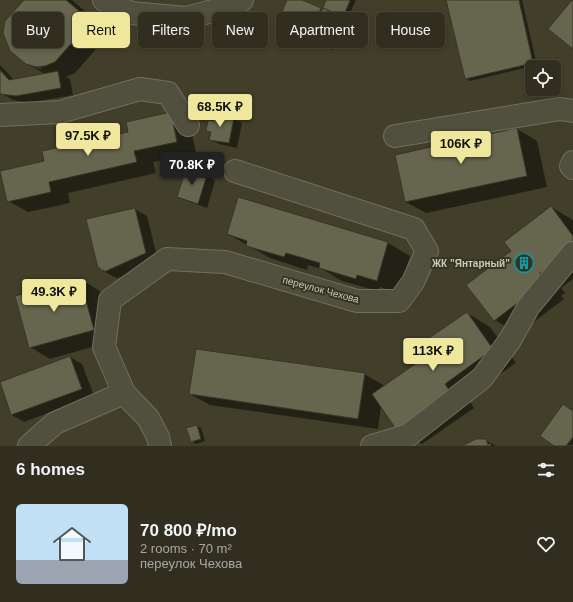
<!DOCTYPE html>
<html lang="en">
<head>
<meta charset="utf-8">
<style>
	:root { --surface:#312e20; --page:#3d3a2d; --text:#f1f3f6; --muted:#a8a8a5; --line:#4c4a3e; --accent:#efe89c }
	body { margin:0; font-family:Helvetica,sans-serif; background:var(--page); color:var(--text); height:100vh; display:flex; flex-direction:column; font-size:15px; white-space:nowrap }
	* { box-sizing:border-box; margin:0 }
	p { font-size:13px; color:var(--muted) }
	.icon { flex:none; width:22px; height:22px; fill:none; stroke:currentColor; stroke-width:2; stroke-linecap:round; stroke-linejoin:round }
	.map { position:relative; height:446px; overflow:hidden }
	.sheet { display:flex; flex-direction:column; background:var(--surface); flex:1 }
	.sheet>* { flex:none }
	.hud { position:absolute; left:12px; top:12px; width:549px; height:36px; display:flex; gap:8px }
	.controls { position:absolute; left:525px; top:60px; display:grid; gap:8px }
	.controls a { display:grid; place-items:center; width:36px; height:36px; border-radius:6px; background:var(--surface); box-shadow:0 2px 6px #0003,0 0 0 1px var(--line); font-size:20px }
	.price { position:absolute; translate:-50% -34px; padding:0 9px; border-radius:4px; background:var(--accent); color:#111; font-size:13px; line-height:26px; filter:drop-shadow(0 1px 2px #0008) }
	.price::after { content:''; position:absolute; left:50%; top:24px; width:12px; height:9px; margin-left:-6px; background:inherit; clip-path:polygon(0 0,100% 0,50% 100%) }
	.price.on { background:#222; color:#fff }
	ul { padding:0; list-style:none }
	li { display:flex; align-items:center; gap:12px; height:100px; padding:0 16px }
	li span { display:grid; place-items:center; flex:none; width:112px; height:80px; border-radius:6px; color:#555 }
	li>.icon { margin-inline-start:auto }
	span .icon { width:48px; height:48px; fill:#fffc; stroke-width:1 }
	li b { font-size:17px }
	h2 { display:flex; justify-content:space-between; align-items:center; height:48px; padding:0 16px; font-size:17px }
	.pill { padding:0 14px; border-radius:6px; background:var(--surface); box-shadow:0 2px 6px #0003,0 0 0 1px var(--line); font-size:14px; line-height:36px }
	.pill.on { background:var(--accent); color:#111 }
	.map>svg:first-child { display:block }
	.shadow { fill:#0007; fill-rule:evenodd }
	.building { fill:#66654e; stroke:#383625 }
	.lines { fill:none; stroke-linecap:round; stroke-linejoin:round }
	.minor-casing { stroke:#716f5f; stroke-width:24 }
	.minor { stroke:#514f3e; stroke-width:22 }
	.labels { text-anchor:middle; stroke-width:4; stroke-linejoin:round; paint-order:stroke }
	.poi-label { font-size:10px; font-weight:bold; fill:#cbcabb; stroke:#363422; text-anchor:end }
	.street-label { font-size:10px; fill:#cbcabb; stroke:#363422 }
</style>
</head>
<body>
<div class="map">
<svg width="573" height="446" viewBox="0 0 573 446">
	<rect width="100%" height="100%" fill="#413e2a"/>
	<!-- shadow -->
	<g class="shadow">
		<path d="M25,0H72L110,33L75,73L66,77L70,79L73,95L29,103L13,100L0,92V65L14,80L45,74L26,63ZM31,65L41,67V69L34,67Z"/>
		<polygon points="288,0 300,0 323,10 327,0 356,0 333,50 282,28"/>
		<polygon points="448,0 522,0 537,65 470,81 466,78"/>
		<polygon points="171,113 190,124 196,153 153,162 156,173 68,193 70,203 28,212 8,201 129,133"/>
		<polygon points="233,119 242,123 237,148 219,144 210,139 211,133 207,131 214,122"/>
		<polygon points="517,129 537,141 547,187 426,213 406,202 396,156"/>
		<polygon points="186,170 207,176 215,181 207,208 187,201 178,196"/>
		<polygon points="239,198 388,243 410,256 399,293 380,287 378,291 342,281 322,269 308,265 307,270 270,258 228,234"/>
		<polygon points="551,207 573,220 573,279 561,288 565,293 561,296 564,299 518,334 495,320 512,251"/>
		<polygon points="135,209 147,216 158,261 118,278 114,277 102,270"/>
		<polygon points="80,279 100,291 113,341 50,359 30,347"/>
		<polygon points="467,313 490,327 516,363 467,397 474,408 422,444 399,431 381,406 378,429 210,405 190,394 364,374 385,386 422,360"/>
		<polygon points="70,357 82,364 94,396 24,422 12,415 0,383"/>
		<polygon points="573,411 573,445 556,446"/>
		<polygon points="197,426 201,428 205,441 196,444 192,441"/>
		<polygon points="485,440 496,446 464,446"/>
	</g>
	<!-- building -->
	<g class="building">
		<polygon points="24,0 66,0 91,21 55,62 45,66 36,67 26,64 10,51 3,33 5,21"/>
		<polygon points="287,0 302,0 321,8 307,39 276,26"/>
		<polygon points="326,0 349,0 350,1 343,17 323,8"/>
		<polygon points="446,0 519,0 533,63 465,79"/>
		<polygon points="572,0 573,0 573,49 548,29"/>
		<polygon points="323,8 343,17 336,33 316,23"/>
		<polygon points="316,23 336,33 329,48 309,39"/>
		<polygon points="0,70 9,80 58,71 61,88 16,96 0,94"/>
		<polygon points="171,112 177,142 134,151 137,162 49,182 51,192 7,202 0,171 44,161 42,151 128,132 126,122"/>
		<polygon points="215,114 234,118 229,143 209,140 211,132 206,131 208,120 213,121"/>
		<polygon points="517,128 527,176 405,202 395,155"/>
		<polygon points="186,169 207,175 198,204 177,197"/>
		<polygon points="238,197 388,242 377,281 357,275 356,279 319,268 320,263 286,253 284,257 246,246 247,241 227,234"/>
		<polygon points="551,206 573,236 573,244 567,252 539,274 543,279 541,285 494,321 466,285 511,251 504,242"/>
		<polygon points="135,208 146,253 104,272 104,270 101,271 100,268 98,268 86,219"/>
		<polygon points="80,278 94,330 29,348 15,296"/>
		<polygon points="467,312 493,349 445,384 452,394 398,432 372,394 421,360 413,349"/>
		<polygon points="196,349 365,373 358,419 189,394"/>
		<polygon points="70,356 82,389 11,415 0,382"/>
		<polygon points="563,404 573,411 573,437 566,446 554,446 540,436"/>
		<polygon points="197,425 201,439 191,442 186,428"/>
		<polygon points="476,439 486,439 488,445 490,443 491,446 462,446"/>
	</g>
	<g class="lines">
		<defs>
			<g id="minor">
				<polyline points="104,0 131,13 186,18 236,5 242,0"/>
				<polyline points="0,115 60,112 140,89 168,93 188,125"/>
				<polyline points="395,136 560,109 573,111"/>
				<polyline points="573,162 571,166 573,168"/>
				<polyline points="29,446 55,423 124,393"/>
				<polyline points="160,446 158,437 148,418 124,393 104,347 110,300 167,259 225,262 357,301 399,301 413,282 427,251 414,229 235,171"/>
				<polyline points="372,446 409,435 482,378 510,340 529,306 573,253"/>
			</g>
		</defs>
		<!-- minor casing -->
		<use href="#minor" class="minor-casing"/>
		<!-- minor -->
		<use href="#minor" class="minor"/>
	</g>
	<!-- icons -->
	<defs>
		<symbol id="building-ring" viewBox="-11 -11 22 22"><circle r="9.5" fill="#363422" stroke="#0f9aa8" stroke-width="1.5"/><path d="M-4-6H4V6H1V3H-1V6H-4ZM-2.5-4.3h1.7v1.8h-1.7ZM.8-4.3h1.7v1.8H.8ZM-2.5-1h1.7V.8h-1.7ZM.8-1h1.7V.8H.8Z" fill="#0f9aa8"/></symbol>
	</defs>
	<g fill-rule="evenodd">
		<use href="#building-ring" x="513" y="252" width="22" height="22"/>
	</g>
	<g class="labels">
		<!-- poi labels -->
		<g class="poi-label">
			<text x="510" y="267">ЖК "Янтарный"</text>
		</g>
		<!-- street labels -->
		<g class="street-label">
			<text transform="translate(321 289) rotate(15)" y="4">переулок Чехова</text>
		</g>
	</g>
</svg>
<div class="controls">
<a><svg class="icon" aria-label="locate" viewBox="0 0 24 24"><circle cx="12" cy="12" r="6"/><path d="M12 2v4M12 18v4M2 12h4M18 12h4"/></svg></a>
</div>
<b class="price" style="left:220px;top:128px">68.5K ₽</b>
<b class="price" style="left:88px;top:157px">97.5K ₽</b>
<b class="price" style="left:461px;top:165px">106K ₽</b>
<b class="price on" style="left:192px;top:186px">70.8K ₽</b>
<b class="price" style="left:54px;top:313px">49.3K ₽</b>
<b class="price" style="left:433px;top:372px">113K ₽</b>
<div class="hud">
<a class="pill">Buy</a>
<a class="pill on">Rent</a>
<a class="pill">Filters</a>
<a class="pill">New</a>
<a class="pill">Apartment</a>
<a class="pill">House</a>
</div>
</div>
<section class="sheet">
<h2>6 homes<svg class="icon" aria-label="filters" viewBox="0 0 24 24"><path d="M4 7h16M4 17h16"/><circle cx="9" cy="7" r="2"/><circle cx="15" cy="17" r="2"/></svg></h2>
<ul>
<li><span style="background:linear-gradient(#bfe0f5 70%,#9aa5b1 0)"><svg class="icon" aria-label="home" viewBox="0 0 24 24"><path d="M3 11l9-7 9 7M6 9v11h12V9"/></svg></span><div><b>70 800 ₽/mo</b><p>2 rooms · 70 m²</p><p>переулок Чехова</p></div><svg class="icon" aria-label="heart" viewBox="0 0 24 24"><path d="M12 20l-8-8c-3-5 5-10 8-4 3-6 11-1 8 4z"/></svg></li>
</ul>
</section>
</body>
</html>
